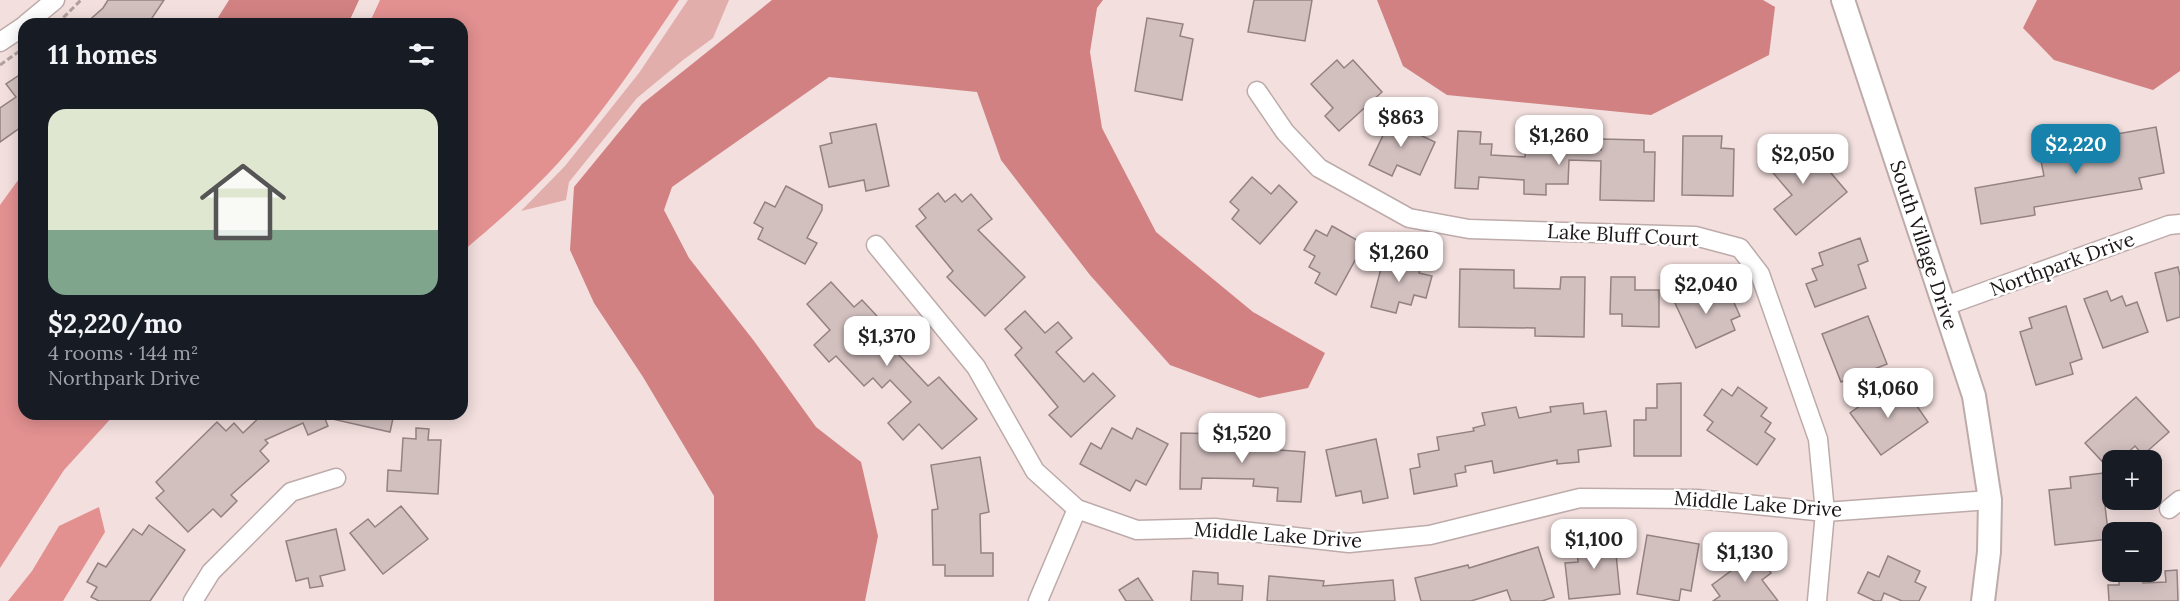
<!DOCTYPE html>
<html lang="en">
<head>
<meta charset="utf-8">
<style>
	:root { --surface:#171b24; --page:#20242c; --text:#f1f3f6; --muted:#9ea1a6; --accent:#1782ab }
	body { margin:0; font-family:Lora,serif; background:var(--page); color:var(--text); height:100vh; display:flex; flex-direction:column; font-size:22px; white-space:nowrap }
	* { box-sizing:border-box; margin:0 }
	p { font-size:20px; color:var(--muted) }
	.icon { flex:none; width:33px; height:33px; fill:none; stroke:currentColor; stroke-width:2; stroke-linecap:round; stroke-linejoin:round }
	.map { position:relative; flex:1; overflow:hidden }
	.panel { position:absolute; left:18px; top:18px; width:450px; height:402px; display:flex; flex-direction:column; background:var(--surface); border-radius:18px; box-shadow:0 3px 15px #0003 }
	.panel>* { flex:none }
	.fabs { position:absolute; left:2102px; top:450px; display:grid; gap:12px }
	.fabs a { display:grid; place-items:center; width:60px; height:60px; border-radius:12px; background:var(--surface); box-shadow:0 3px 15px #0003; font-size:30px }
	.price { position:absolute; translate:-50% -51px; padding:0 14px; border-radius:12px; background:#fff; color:#222; font-size:20px; line-height:39px; filter:drop-shadow(0 2px 3px #0008) }
	.price::after { content:''; position:absolute; left:50%; top:36px; width:18px; height:14px; margin-left:-9px; background:inherit; clip-path:polygon(0 0,100% 0,50% 100%) }
	.price.selected { background:var(--accent); color:#fff }
	ul { padding:0; list-style:none }
	li { display:grid; align-content:center; gap:12px; height:318px; padding:0 30px }
	li span { display:grid; place-items:center; height:186px; border-radius:18px; color:#555 }
	li>.icon { margin-inline-start:auto }
	span .icon { width:108px; height:108px; fill:#fffc; stroke-width:1 }
	li b { font-size:26px }
	h2 { display:flex; justify-content:space-between; align-items:center; height:72px; padding:0 30px; font-size:26px }
	.map>svg:first-child { display:block }
	.green { fill:#e2aeac }
	.forest { fill:#e29090 }
	.water { fill:#d18181 }
	.building { fill:#d2c0bf; stroke:#948282; stroke-width:1.5 }
	.lines { fill:none; stroke-linecap:round; stroke-linejoin:round }
	.minor-casing { stroke:#bdabaa; stroke-width:21 }
	.tertiary-casing { stroke:#bdabaa; stroke-width:26 }
	.path { stroke:#afa09f; stroke-width:3; stroke-dasharray:6 3; stroke-linecap:butt }
	.minor { stroke:#fff; stroke-width:18 }
	.tertiary { stroke:#fff; stroke-width:22 }
	.labels { text-anchor:middle; stroke-width:5; stroke-linejoin:round; paint-order:stroke }
	.street-label { font-size:20px; fill:#1c1616; stroke:#fff }
</style>
</head>
<body>
<div class="map">
<svg width="2180" height="601" viewBox="0 0 2180 601">
	<rect width="100%" height="100%" fill="#f2dfde"/>
	<!-- green -->
	<polygon class="green" points="688,0 729,0 713,38 683,60 637,98 569,182 566,200 521,211 565,166 639,73"/>
	<!-- forest -->
	<g class="forest">
		<path d="M380,0H679C642,55 604,112 559,162C529,195 496,223 462,252V24H369Z"/>
		<polygon points="24,172 24,414 115,414 64,470 0,568 0,205"/>
		<polygon points="99,507 105,532 63,601 8,601 32,571 59,526"/>
	</g>
	<!-- water -->
	<g class="water">
		<polygon points="229,0 359,0 348,24 214,24"/>
		<polygon points="772,0 1103,0 1097,8 1090,52 1102,128 1156,232 1253,312 1325,353 1308,388 1259,398 1170,365 1090,275 1001,160 977,92 829,77 672,187 664,210 689,258 754,341 816,427 861,462 878,536 865,601 714,601 714,496 643,377 594,303 570,250 574,187 642,104"/>
		<polygon points="1377,0 1763,0 1775,7 1769,55 1651,115 1447,95 1403,66"/>
		<polygon points="2037,0 2180,0 2180,71 2153,90 2054,60 2023,28"/>
	</g>
	<!-- building -->
	<g class="building">
		<polygon points="108,0 164,0 148,24 85,24 103,8"/>
		<polygon points="1254,0 1312,0 1305,41 1248,32"/>
		<polygon points="1147,18 1183,24 1180,36 1193,39 1182,100 1135,91"/>
		<polygon points="1337,60 1344,68 1353,60 1382,92 1339,131 1325,116 1333,108 1311,84"/>
		<polygon points="24,72 24,125 0,142 0,108 16,97 6,84"/>
		<polygon points="1395,110 1406,115 1401,126 1435,142 1420,175 1397,165 1392,176 1369,165"/>
		<polygon points="876,124 889,186 866,191 864,180 829,187 820,146 832,143 830,133"/>
		<polygon points="2156,127 2164,173 2139,178 2142,189 2034,207 2035,215 1981,224 1975,188 2044,176 2039,151 2106,139 2106,136"/>
		<polygon points="1458,131 1481,132 1480,144 1492,144 1491,155 1525,157 1526,136 1569,137 1569,149 1601,150 1601,139 1644,140 1644,152 1655,152 1654,201 1600,200 1601,161 1569,160 1568,184 1546,184 1546,195 1524,194 1524,180 1479,177 1478,189 1455,188"/>
		<polygon points="1683,136 1722,136 1721,148 1734,149 1733,196 1682,195"/>
		<polygon points="1789,139 1796,148 1804,141 1847,192 1796,235 1774,209 1792,195 1763,161"/>
		<polygon points="1252,177 1271,194 1279,185 1297,202 1260,244 1232,219 1239,210 1230,202"/>
		<polygon points="786,186 822,205 822,210 807,238 817,243 805,264 758,239 763,228 754,223 765,202 775,207"/>
		<polygon points="938,193 945,202 955,194 962,202 971,194 992,219 978,230 1025,277 985,316 947,277 953,271 916,226 926,218 919,209"/>
		<polygon points="1332,226 1364,244 1336,295 1315,283 1320,273 1309,267 1315,256 1304,250 1316,230 1327,236"/>
		<polygon points="1860,238 1868,261 1858,265 1866,288 1815,307 1806,284 1817,280 1812,269 1823,265 1819,253"/>
		<polygon points="1385,253 1422,262 1419,273 1432,276 1426,298 1414,295 1411,305 1399,302 1396,313 1371,307"/>
		<polygon points="2178,267 2180,276 2180,317 2167,321 2155,273"/>
		<polygon points="1460,269 1514,270 1514,288 1560,289 1561,277 1585,277 1584,337 1535,336 1535,328 1459,327"/>
		<polygon points="1611,277 1635,277 1635,290 1659,290 1659,327 1622,326 1622,314 1610,314"/>
		<polygon points="831,282 854,307 862,300 889,329 890,328 907,347 899,355 928,386 939,377 977,419 942,449 919,424 903,440 888,423 911,402 890,380 882,388 873,378 864,386 836,356 829,362 814,345 830,330 807,304"/>
		<polygon points="1703,286 1707,296 1717,291 1722,301 1731,296 1740,316 1731,320 1735,330 1696,348 1673,299"/>
		<polygon points="2107,291 2111,301 2122,296 2126,306 2137,302 2148,332 2103,348 2084,299"/>
		<polygon points="2066,306 2082,359 2070,363 2073,374 2036,385 2020,332 2032,328 2029,318"/>
		<polygon points="1025,311 1045,333 1058,322 1072,338 1056,352 1084,382 1093,373 1115,396 1071,437 1049,415 1058,407 1015,355 1022,348 1005,329"/>
		<polygon points="1868,316 1887,364 1841,382 1822,334"/>
		<polygon points="1681,383 1681,456 1634,456 1634,420 1646,420 1646,408 1657,408 1657,384"/>
		<polygon points="1888,386 1900,403 1910,396 1928,422 1881,455 1850,413"/>
		<polygon points="1738,387 1767,408 1761,416 1771,423 1765,432 1775,439 1757,465 1707,430 1713,422 1704,415 1722,389 1732,396"/>
		<polygon points="2136,397 2169,432 2143,455 2135,446 2120,460 2112,460 2112,472 2085,443"/>
		<polygon points="1583,403 1584,414 1606,411 1611,446 1578,450 1579,462 1557,464 1557,460 1494,473 1492,461 1465,466 1466,472 1455,474 1457,486 1414,494 1410,469 1420,467 1418,454 1439,450 1437,437 1474,431 1473,428 1485,425 1482,413 1516,407 1519,418 1551,412 1550,407"/>
		<polygon points="263,414 323,414 328,426 308,435 303,423 265,440 268,443 260,451 269,461 231,495 237,501 221,517 213,509 188,532 156,498 164,491 156,482 217,422 226,431 234,423 243,433"/>
		<polygon points="332,414 394,414 390,432 332,419"/>
		<polygon points="416,428 429,429 428,440 441,440 438,494 387,491 388,470 401,471 403,438 416,439"/>
		<polygon points="1112,428 1132,439 1137,428 1168,444 1146,485 1136,480 1130,491 1080,464 1091,443 1101,449"/>
		<polygon points="1181,433 1224,434 1224,445 1256,446 1257,436 1281,438 1280,450 1305,452 1301,502 1277,501 1278,488 1253,486 1254,479 1202,478 1201,489 1180,489"/>
		<polygon points="1376,439 1388,498 1363,503 1361,491 1336,496 1326,450"/>
		<polygon points="980,457 989,512 980,514 981,553 993,553 993,576 945,576 945,565 933,565 932,510 938,509 931,465"/>
		<polygon points="2112,472 2112,506 2105,506 2109,539 2055,545 2049,490 2071,488 2070,477"/>
		<polygon points="401,506 428,539 383,574 350,533 368,519 375,527"/>
		<polygon points="149,525 185,550 150,601 99,601 91,597 97,587 87,582 98,563 106,567 133,529 142,535"/>
		<polygon points="336,529 345,570 320,576 323,586 310,588 308,578 296,581 286,541"/>
		<polygon points="1614,534 1620,594 1569,599 1565,563 1578,562 1577,550 1589,549 1588,537"/>
		<polygon points="1647,535 1699,544 1691,591 1681,589 1679,601 1637,594"/>
		<polygon points="1538,547 1554,597 1542,601 1511,601 1507,590 1471,601 1421,601 1415,578 1468,565 1469,568"/>
		<polygon points="1755,553 1771,573 1762,580 1778,601 1713,601 1720,596 1712,585"/>
		<polygon points="1888,556 1920,571 1915,582 1926,587 1919,601 1902,601 1884,593 1881,601 1875,601 1858,593 1868,572 1879,577"/>
		<polygon points="2177,570 2178,601 2109,601 2108,585 2119,585 2119,574 2142,573 2143,583 2166,582 2165,571"/>
		<polygon points="1193,571 1218,573 1218,584 1243,586 1242,601 1191,601"/>
		<polygon points="1269,576 1324,581 1323,586 1393,580 1395,601 1267,601"/>
		<polygon points="1138,578 1153,601 1126,601 1119,590"/>
	</g>
	<g class="lines">
		<defs>
			<g id="minor">
				<polyline points="26,24 55,0"/>
				<polyline points="0,42 24,26"/>
				<polyline points="1257,91 1285,132 1319,168 1409,218 1469,229 1695,236 1740,248 1760,274 1818,439 1825,512 1817,601"/>
				<polyline points="876,245 976,367 1035,471 1077,509 1137,530 1215,528 1349,543 1430,535 1580,498 1697,499 1825,512 1990,500"/>
				<polyline points="1945,306 2169,225 2180,224"/>
				<polyline points="2169,509 2180,500"/>
				<polyline points="193,601 211,572 291,492 336,478"/>
				<polyline points="1038,601 1077,509"/>
			</g>
			<g id="tertiary">
				<path id="s1" d="M1843,0L1974,396L1990,500L1989,552L1983,601"/>
			</g>
		</defs>
		<!-- minor casing -->
		<use href="#minor" class="minor-casing"/>
		<!-- tertiary casing -->
		<use href="#tertiary" class="tertiary-casing"/>
		<!-- path -->
		<g class="path">
			<polyline points="57,24 81,0"/>
			<polyline points="0,65 24,48"/>
		</g>
		<!-- minor -->
		<use href="#minor" class="minor"/>
		<!-- tertiary -->
		<use href="#tertiary" class="tertiary"/>
	</g>
	<g class="labels">
		<!-- street labels -->
		<g class="street-label">
			<text transform="translate(1623 235) rotate(3)" y="7">Lake Bluff Court</text>
			<text dy="7" stroke="none"><textPath href="#s1" startOffset="258">South Village Drive</textPath></text>
			<text transform="translate(2062 264) rotate(-20)" y="7">Northpark Drive</text>
			<text transform="translate(1758 504) rotate(4)" y="7">Middle Lake Drive</text>
			<text transform="translate(1278 535) rotate(4)" y="7">Middle Lake Drive</text>
		</g>
	</g>
</svg>
<div class="fabs">
<a>+</a>
<a>−</a>
</div>
<b class="price" style="left:1401px;top:148px">$863</b>
<b class="price" style="left:1559px;top:166px">$1,260</b>
<b class="price selected" style="left:2076px;top:175px">$2,220</b>
<b class="price" style="left:1803px;top:185px">$2,050</b>
<b class="price" style="left:1399px;top:283px">$1,260</b>
<b class="price" style="left:1706px;top:315px">$2,040</b>
<b class="price" style="left:887px;top:367px">$1,370</b>
<b class="price" style="left:1888px;top:419px">$1,060</b>
<b class="price" style="left:1242px;top:464px">$1,520</b>
<b class="price" style="left:1594px;top:570px">$1,100</b>
<b class="price" style="left:1745px;top:583px">$1,130</b>
<section class="panel">
<h2>11 homes<svg class="icon" aria-label="filters" viewBox="0 0 24 24"><path d="M4 7h16M4 17h16"/><circle cx="9" cy="7" r="2"/><circle cx="15" cy="17" r="2"/></svg></h2>
<ul>
<li><span style="background:linear-gradient(#dfe7d0 65%,#7fa58c 0)"><svg class="icon" aria-label="home" viewBox="0 0 24 24"><path d="M3 11l9-7 9 7M6 9v11h12V9"/></svg></span><div><b>$2,220/mo</b><p>4 rooms · 144 m²</p><p>Northpark Drive</p></div></li>
</ul>
</section>
</div>
</body>
</html>
